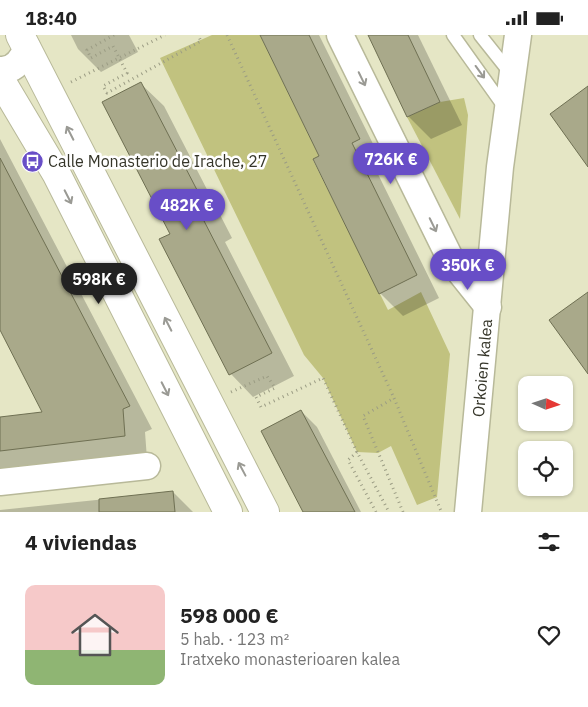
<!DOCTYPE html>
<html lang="es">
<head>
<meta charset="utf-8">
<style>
	:root { --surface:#fff; --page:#f6f6f6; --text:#222; --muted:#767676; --accent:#684ec7 }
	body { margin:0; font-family:"IBM Plex Sans",sans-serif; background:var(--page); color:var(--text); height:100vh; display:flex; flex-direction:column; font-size:19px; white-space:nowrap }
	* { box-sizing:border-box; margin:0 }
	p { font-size:16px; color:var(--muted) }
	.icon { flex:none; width:28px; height:28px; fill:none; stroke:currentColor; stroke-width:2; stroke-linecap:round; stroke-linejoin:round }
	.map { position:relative; height:477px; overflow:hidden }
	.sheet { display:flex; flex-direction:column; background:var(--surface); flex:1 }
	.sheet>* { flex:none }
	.needle { width:32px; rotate:93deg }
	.buttons { position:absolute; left:518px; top:341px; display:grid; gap:10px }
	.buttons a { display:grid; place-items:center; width:55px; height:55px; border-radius:10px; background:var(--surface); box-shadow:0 1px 4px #0004; font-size:25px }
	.price { position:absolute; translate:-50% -42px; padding:0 11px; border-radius:18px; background:var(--accent); color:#fff; font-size:16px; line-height:32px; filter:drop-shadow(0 1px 2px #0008) }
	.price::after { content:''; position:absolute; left:50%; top:30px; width:15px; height:11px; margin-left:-8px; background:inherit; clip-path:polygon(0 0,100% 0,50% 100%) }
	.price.current { background:#222; color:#fff }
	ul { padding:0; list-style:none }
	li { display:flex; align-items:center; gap:15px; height:125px; padding:0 25px }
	li span { display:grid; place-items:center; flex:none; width:140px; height:100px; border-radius:10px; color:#555 }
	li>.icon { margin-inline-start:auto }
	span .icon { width:60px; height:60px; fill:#fffc; stroke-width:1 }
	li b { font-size:21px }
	h2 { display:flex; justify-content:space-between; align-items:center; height:60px; padding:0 25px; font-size:21px }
	.status { display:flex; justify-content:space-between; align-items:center; height:35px; padding:0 25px; background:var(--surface); direction:ltr }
	.status svg { height:14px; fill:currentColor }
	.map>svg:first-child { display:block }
	.green { fill:#c1c27f }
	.shadow { fill:#0003 }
	.building { fill:#a9a98a; stroke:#6f7053 }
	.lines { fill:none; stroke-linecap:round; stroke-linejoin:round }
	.lane-casing { stroke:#b8b999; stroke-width:15 }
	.street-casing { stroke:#b8b999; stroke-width:29 }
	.secondary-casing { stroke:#b8b999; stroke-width:30 }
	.path { stroke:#9b9c84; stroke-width:3; stroke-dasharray:1 4; stroke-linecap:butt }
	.lane { stroke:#fff; stroke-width:12 }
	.street { stroke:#fff; stroke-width:26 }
	.secondary { stroke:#fff; stroke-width:28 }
	.oneway { stroke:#9a9a94 }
	.labels { text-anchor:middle; stroke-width:5; stroke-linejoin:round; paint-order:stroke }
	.poi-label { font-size:16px; fill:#36362a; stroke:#fff; text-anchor:start }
	.street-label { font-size:16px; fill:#36362a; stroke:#fff }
</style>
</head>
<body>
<div class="status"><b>18:40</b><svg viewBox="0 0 49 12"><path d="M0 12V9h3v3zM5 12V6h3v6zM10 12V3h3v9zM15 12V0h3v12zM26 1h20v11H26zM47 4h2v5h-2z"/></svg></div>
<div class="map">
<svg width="588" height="477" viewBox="0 0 588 477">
	<rect width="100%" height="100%" fill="#e5e6c5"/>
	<!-- green -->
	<g class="green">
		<polygon points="212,0 260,0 319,121 313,125 388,275 421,257 450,319 437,462 417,470 391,411 378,418 357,417 323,343 304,320 160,23"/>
		<polygon points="464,63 468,80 460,184 407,82 440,67"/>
	</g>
	<!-- shadow -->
	<g class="shadow">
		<polygon points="71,0 129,0 138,17 101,37 78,14"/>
		<polygon points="261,0 319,0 382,127 374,131 439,263 403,281 380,258 321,122"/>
		<polygon points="369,0 418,0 462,90 431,104 408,81"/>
		<polygon points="141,49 164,71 232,203 225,207 294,341 253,362 231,339 161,205 172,199"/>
		<polygon points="0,104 152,394 145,397 147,424 0,441 0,383 44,378 0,292"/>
		<polygon points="301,376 317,392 361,477 304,477"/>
		<polygon points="173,457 193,477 0,477 0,475"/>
	</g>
	<!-- building -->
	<g class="building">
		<polygon points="260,0 309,0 360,104 352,108 417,240 379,259 313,124 319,121"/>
		<polygon points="368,0 408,0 440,67 407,82"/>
		<polygon points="141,47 210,180 203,184 272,318 229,340 159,204 170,199 102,67"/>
		<polygon points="588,51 588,132 550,79"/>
		<polygon points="0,123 130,371 123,374 125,401 0,416 0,382 42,377 0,295"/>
		<polygon points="588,257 588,339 549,285"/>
		<polygon points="301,375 355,477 303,477 261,396"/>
		<polygon points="173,456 175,477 99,477 99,464"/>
	</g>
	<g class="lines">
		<defs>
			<g id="lane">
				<polyline points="453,0 505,73"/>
				<polyline points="480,0 511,39"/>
			</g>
			<g id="street">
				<polyline points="340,0 452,227 488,272"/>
				<path d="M0,35C14,36 22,25 27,13"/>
				<polyline points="0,447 147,431"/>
				<polyline points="468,477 500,132 518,0"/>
			</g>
			<g id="secondary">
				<polyline points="20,0 265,477"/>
				<polyline points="0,44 56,138 228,477"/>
			</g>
		</defs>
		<!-- lane casing -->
		<use href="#lane" class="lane-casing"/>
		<!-- street casing -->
		<use href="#street" class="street-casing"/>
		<!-- secondary casing -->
		<use href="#secondary" class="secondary-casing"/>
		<!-- path -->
		<g class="path">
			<polyline points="114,0 87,15 91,23 113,11 127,38 103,51 107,58 201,6 198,0"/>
			<polyline points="227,0 394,363"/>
			<polyline points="71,47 165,0"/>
			<polyline points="231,357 267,341 275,353 256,362 261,372 323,343 357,417"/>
			<polyline points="376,477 348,425 357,417 389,477"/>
			<polyline points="403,477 363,381 394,363 441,476"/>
		</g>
		<!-- lane -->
		<use href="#lane" class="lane"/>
		<!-- street -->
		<use href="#street" class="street"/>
		<!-- secondary -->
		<use href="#secondary" class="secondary"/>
	</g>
	<!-- one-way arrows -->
	<defs><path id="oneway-shaft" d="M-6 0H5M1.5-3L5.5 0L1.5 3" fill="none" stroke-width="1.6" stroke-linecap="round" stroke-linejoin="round" transform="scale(1.25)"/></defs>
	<g class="oneway">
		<use href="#oneway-shaft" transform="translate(480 37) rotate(54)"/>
		<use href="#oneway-shaft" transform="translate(362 44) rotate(64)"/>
		<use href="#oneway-shaft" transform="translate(70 98) rotate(-117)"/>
		<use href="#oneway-shaft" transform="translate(68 162) rotate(63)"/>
		<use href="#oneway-shaft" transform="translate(433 190) rotate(64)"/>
		<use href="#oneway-shaft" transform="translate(168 289) rotate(-117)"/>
		<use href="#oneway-shaft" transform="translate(165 354) rotate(63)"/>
		<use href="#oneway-shaft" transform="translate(242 434) rotate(-118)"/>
	</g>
	<!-- icons -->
	<defs>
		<symbol id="bus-disc" viewBox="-11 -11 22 22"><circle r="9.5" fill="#684ec7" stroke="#fff"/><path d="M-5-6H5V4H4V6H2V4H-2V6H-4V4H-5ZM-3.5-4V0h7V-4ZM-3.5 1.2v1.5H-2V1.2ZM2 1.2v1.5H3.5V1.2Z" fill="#fff"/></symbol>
	</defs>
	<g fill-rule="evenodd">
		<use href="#bus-disc" x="20" y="114" width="25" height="25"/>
	</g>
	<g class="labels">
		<!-- poi labels -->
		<g class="poi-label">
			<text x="48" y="132">Calle Monasterio de Irache, 27</text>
		</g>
		<!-- street labels -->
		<g class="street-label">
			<text transform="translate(482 333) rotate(-85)" y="6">Orkoien kalea</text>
		</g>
	</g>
</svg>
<div class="buttons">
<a><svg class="needle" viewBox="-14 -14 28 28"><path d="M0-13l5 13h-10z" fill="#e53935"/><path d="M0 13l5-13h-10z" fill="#767676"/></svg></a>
<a><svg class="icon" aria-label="locate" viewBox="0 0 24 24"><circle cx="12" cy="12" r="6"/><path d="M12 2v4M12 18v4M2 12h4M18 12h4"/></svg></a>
</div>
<b class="price" style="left:391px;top:150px">726K €</b>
<b class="price" style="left:187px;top:196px">482K €</b>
<b class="price" style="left:468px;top:256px">350K €</b>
<b class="price current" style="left:99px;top:270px">598K €</b>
</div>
<section class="sheet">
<h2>4 viviendas<svg class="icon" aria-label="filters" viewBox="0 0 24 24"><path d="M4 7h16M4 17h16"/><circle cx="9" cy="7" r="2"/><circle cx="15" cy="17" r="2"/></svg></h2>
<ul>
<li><span style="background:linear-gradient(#f6c9c9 65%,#8fb573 0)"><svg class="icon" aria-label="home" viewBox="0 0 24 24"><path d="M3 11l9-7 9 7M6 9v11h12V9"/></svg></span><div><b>598 000 €</b><p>5 hab. · 123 m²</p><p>Iratxeko monasterioaren kalea</p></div><svg class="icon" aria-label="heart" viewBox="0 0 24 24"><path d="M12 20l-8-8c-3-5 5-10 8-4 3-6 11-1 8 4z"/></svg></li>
</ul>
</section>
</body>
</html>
